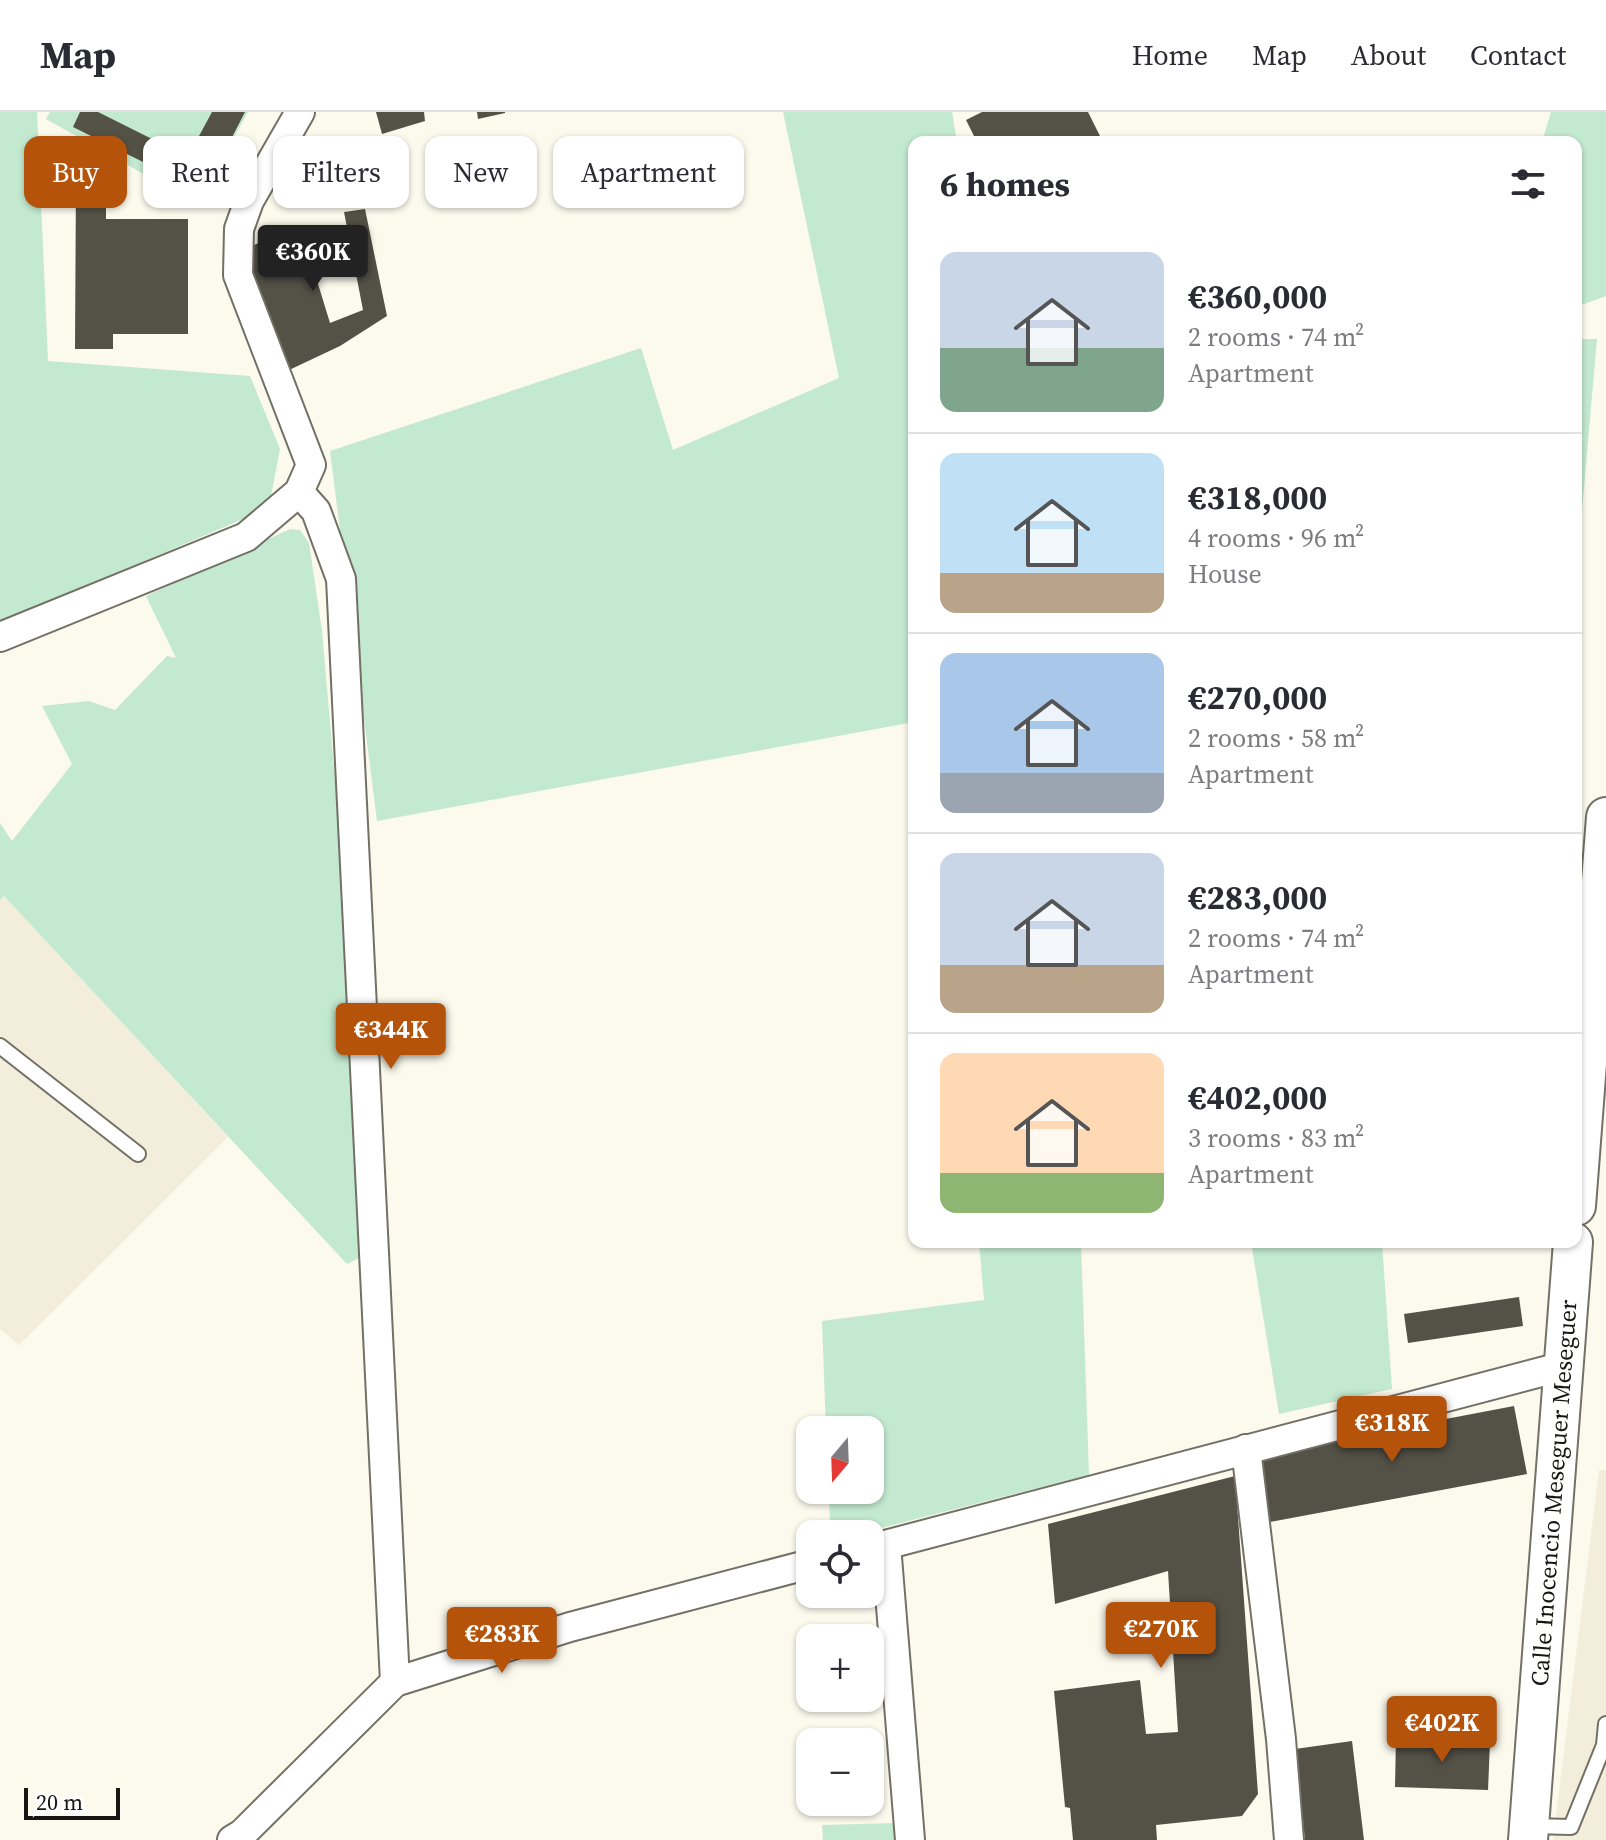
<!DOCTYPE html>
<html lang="en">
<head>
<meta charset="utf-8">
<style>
	:root { --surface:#fff; --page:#f7f7f7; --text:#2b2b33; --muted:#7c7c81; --line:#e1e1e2; --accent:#b45309 }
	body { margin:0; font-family:"Source Serif 4",serif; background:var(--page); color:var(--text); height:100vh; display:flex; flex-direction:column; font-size:30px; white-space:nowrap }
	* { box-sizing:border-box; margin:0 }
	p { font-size:26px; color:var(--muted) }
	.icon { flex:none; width:44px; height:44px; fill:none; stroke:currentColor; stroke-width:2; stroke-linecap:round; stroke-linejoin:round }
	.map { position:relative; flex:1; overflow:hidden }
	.panel { position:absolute; left:908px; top:24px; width:674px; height:1112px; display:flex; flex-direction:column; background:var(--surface); border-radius:16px; box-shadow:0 2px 6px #0004 }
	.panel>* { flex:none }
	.guide { position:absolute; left:24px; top:24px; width:760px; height:72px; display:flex; gap:16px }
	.needle { width:52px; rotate:199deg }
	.controls { position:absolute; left:796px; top:1304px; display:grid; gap:16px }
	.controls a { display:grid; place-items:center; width:88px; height:88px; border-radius:16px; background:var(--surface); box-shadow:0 2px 6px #0004; font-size:40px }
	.scale { position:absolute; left:24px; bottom:20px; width:96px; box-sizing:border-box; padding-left:8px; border:4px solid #171612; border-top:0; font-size:22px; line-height:28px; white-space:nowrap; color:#171612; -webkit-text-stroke:6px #fff; paint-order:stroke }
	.price { position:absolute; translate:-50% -68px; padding:0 18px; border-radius:8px; background:var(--accent); color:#fff; font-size:26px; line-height:52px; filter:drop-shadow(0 2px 4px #0008) }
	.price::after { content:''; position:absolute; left:50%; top:48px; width:24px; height:18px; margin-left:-12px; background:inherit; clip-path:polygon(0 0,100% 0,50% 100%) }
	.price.active { background:#222; color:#fff }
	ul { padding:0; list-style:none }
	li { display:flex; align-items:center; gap:24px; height:200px; padding:0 32px }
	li+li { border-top:2px solid var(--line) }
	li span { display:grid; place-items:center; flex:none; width:224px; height:160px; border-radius:16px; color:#555 }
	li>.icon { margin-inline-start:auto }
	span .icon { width:96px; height:96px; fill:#fffc; stroke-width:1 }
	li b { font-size:34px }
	h2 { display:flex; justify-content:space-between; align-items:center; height:96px; padding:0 32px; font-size:34px }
	.pill { padding:0 28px; border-radius:16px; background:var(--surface); box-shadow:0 2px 6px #0004; font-size:28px; line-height:72px }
	.pill.active { background:var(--accent); color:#fff }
	header { display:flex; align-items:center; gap:48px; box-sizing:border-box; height:112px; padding:0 40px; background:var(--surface); border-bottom:2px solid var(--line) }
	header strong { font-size:38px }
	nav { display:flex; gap:44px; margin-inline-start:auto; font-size:28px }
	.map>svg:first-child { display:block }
	.built { fill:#f3eedb }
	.green { fill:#c3e9d0 }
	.building { fill:#545147 }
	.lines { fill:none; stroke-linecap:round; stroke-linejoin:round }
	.lane-casing { stroke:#737066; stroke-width:18 }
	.street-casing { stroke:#737066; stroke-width:32 }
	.secondary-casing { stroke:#737066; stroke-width:42 }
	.lane { stroke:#fff; stroke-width:14 }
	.street { stroke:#fff; stroke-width:28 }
	.secondary { stroke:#fff; stroke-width:38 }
	.labels { text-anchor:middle; stroke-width:8; stroke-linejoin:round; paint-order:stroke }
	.street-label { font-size:24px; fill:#171612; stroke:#fff }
</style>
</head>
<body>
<header>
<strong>Map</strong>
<nav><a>Home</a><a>Map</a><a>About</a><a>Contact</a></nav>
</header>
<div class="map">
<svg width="1606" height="1728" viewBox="0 0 1606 1728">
	<rect width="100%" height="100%" fill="#fcf9ed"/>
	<!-- built -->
	<g class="built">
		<polygon points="4,784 228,1025 19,1233 0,1217 0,788"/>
		<polygon points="1599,1358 1606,1358 1606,1728 1553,1728"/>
	</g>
	<!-- green -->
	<g class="green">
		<polygon points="0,0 37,0 48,249 250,264 280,337 270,389 250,404 0,511"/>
		<polygon points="50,0 248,0 197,92 46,7"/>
		<polygon points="783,0 952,0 957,30 914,30 914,610 377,709 330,339 641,236 673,338 839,266"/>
		<polygon points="1551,0 1606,0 1606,184 1576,195 1576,30 1542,30"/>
		<polygon points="1576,227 1597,227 1576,467"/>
		<polygon points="290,417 300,418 309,431 322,519 341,736 359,1146 347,1152 4,784 0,788 0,711 12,729 72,652 42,594 89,589 115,598 167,544 176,546 146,484"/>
		<polygon points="979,1130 1081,1130 1089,1363 881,1416 830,1414 829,1378 870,1378 870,1318 826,1318 822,1209 984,1188"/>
		<polygon points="1251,1130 1382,1130 1392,1277 1279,1302"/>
		<polygon points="897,1711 898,1728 823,1728 822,1713"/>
	</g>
	<!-- building -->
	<g class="building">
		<polygon points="80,0 98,0 170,36 159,58 73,15"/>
		<polygon points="212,0 245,0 226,37 199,24"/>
		<polygon points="376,0 424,0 425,9 382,22"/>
		<polygon points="477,0 505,0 505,1 478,7"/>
		<polygon points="982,0 1088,0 1103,30 977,30 966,8"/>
		<polygon points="76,63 106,63 106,107 188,107 188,222 113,222 113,237 75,237"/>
		<polygon points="365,97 387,204 340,234 287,259 254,180 254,133 300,113 330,211 363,198 344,100"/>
		<polygon points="1519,1185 1523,1214 1408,1231 1404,1202"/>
		<polygon points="1514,1294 1527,1362 1270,1410 1257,1343"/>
		<polygon points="1235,1364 1258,1682 1242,1704 1156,1713 1157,1728 1073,1728 1070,1696 1065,1695 1054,1579 1140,1568 1146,1622 1178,1620 1168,1459 1055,1492 1048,1412"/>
		<polygon points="1396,1626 1490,1630 1488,1678 1395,1675"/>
		<polygon points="1352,1629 1364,1728 1305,1728 1295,1637"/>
	</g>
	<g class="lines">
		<defs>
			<g id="lane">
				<polyline points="0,934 138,1042"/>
				<polyline points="1530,1714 1571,1715 1604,1633 1606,1612"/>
			</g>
			<g id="street">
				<polyline points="299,380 316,399 341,467 395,1570"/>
				<polyline points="0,525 246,425 299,380 311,353 238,163 239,117 249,89 300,0"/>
				<polyline points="1246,1337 1281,1627 1289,1728"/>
				<polyline points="886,1433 910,1728"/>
				<polyline points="870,1437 1564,1254"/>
				<polyline points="232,1728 242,1722 395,1570 570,1515 810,1452"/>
			</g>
			<g id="secondary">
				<polyline points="1576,1094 1606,705"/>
				<path id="s1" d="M1528,1728L1573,1130"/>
			</g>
		</defs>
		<!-- lane casing -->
		<use href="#lane" class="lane-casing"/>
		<!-- street casing -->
		<use href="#street" class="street-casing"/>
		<!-- secondary casing -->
		<use href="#secondary" class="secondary-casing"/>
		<!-- lane -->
		<use href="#lane" class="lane"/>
		<!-- street -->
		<use href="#street" class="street"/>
		<!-- secondary -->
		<use href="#secondary" class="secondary"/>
	</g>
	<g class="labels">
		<!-- street labels -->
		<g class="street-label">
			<text dy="8" stroke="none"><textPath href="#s1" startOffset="348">Calle Inocencio Meseguer Meseguer</textPath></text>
		</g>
	</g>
</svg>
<div class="controls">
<a><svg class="needle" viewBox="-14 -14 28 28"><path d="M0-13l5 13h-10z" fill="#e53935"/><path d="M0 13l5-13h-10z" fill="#7c7c81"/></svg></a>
<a><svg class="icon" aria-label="locate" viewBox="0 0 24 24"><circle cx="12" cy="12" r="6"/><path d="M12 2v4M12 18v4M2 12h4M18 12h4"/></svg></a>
<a>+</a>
<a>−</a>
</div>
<div class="scale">20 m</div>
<b class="price active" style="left:313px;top:181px">€360K</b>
<b class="price" style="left:391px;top:959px">€344K</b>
<b class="price" style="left:1392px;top:1352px">€318K</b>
<b class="price" style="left:1161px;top:1558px">€270K</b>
<b class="price" style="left:502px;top:1563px">€283K</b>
<b class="price" style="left:1442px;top:1652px">€402K</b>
<div class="guide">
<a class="pill active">Buy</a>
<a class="pill">Rent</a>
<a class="pill">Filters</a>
<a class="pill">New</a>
<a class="pill">Apartment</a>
</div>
<section class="panel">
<h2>6 homes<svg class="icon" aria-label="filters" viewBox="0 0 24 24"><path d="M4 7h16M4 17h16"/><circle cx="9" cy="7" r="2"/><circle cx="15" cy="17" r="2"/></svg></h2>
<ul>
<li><span style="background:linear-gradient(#c9d6e8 60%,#7fa58c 0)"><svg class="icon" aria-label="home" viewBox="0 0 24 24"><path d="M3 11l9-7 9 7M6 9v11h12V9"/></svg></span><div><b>€360,000</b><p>2 rooms · 74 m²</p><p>Apartment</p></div></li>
<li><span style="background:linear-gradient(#bfe0f5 75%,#b9a48a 0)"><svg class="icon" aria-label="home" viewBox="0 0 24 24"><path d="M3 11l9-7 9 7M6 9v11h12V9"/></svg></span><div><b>€318,000</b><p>4 rooms · 96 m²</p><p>House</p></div></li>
<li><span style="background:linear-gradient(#a9c7e8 75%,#9aa5b1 0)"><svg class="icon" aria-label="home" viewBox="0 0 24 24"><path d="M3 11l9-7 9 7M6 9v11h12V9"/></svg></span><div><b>€270,000</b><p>2 rooms · 58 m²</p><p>Apartment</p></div></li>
<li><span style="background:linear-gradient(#c9d6e8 70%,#b9a48a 0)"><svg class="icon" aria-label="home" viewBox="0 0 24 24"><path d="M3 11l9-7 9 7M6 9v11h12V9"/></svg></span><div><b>€283,000</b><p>2 rooms · 74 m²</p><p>Apartment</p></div></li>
<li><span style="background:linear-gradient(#ffd9b3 75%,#8fb573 0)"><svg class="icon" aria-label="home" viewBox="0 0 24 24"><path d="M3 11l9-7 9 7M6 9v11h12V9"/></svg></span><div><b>€402,000</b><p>3 rooms · 83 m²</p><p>Apartment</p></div></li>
</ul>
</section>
</div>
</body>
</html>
